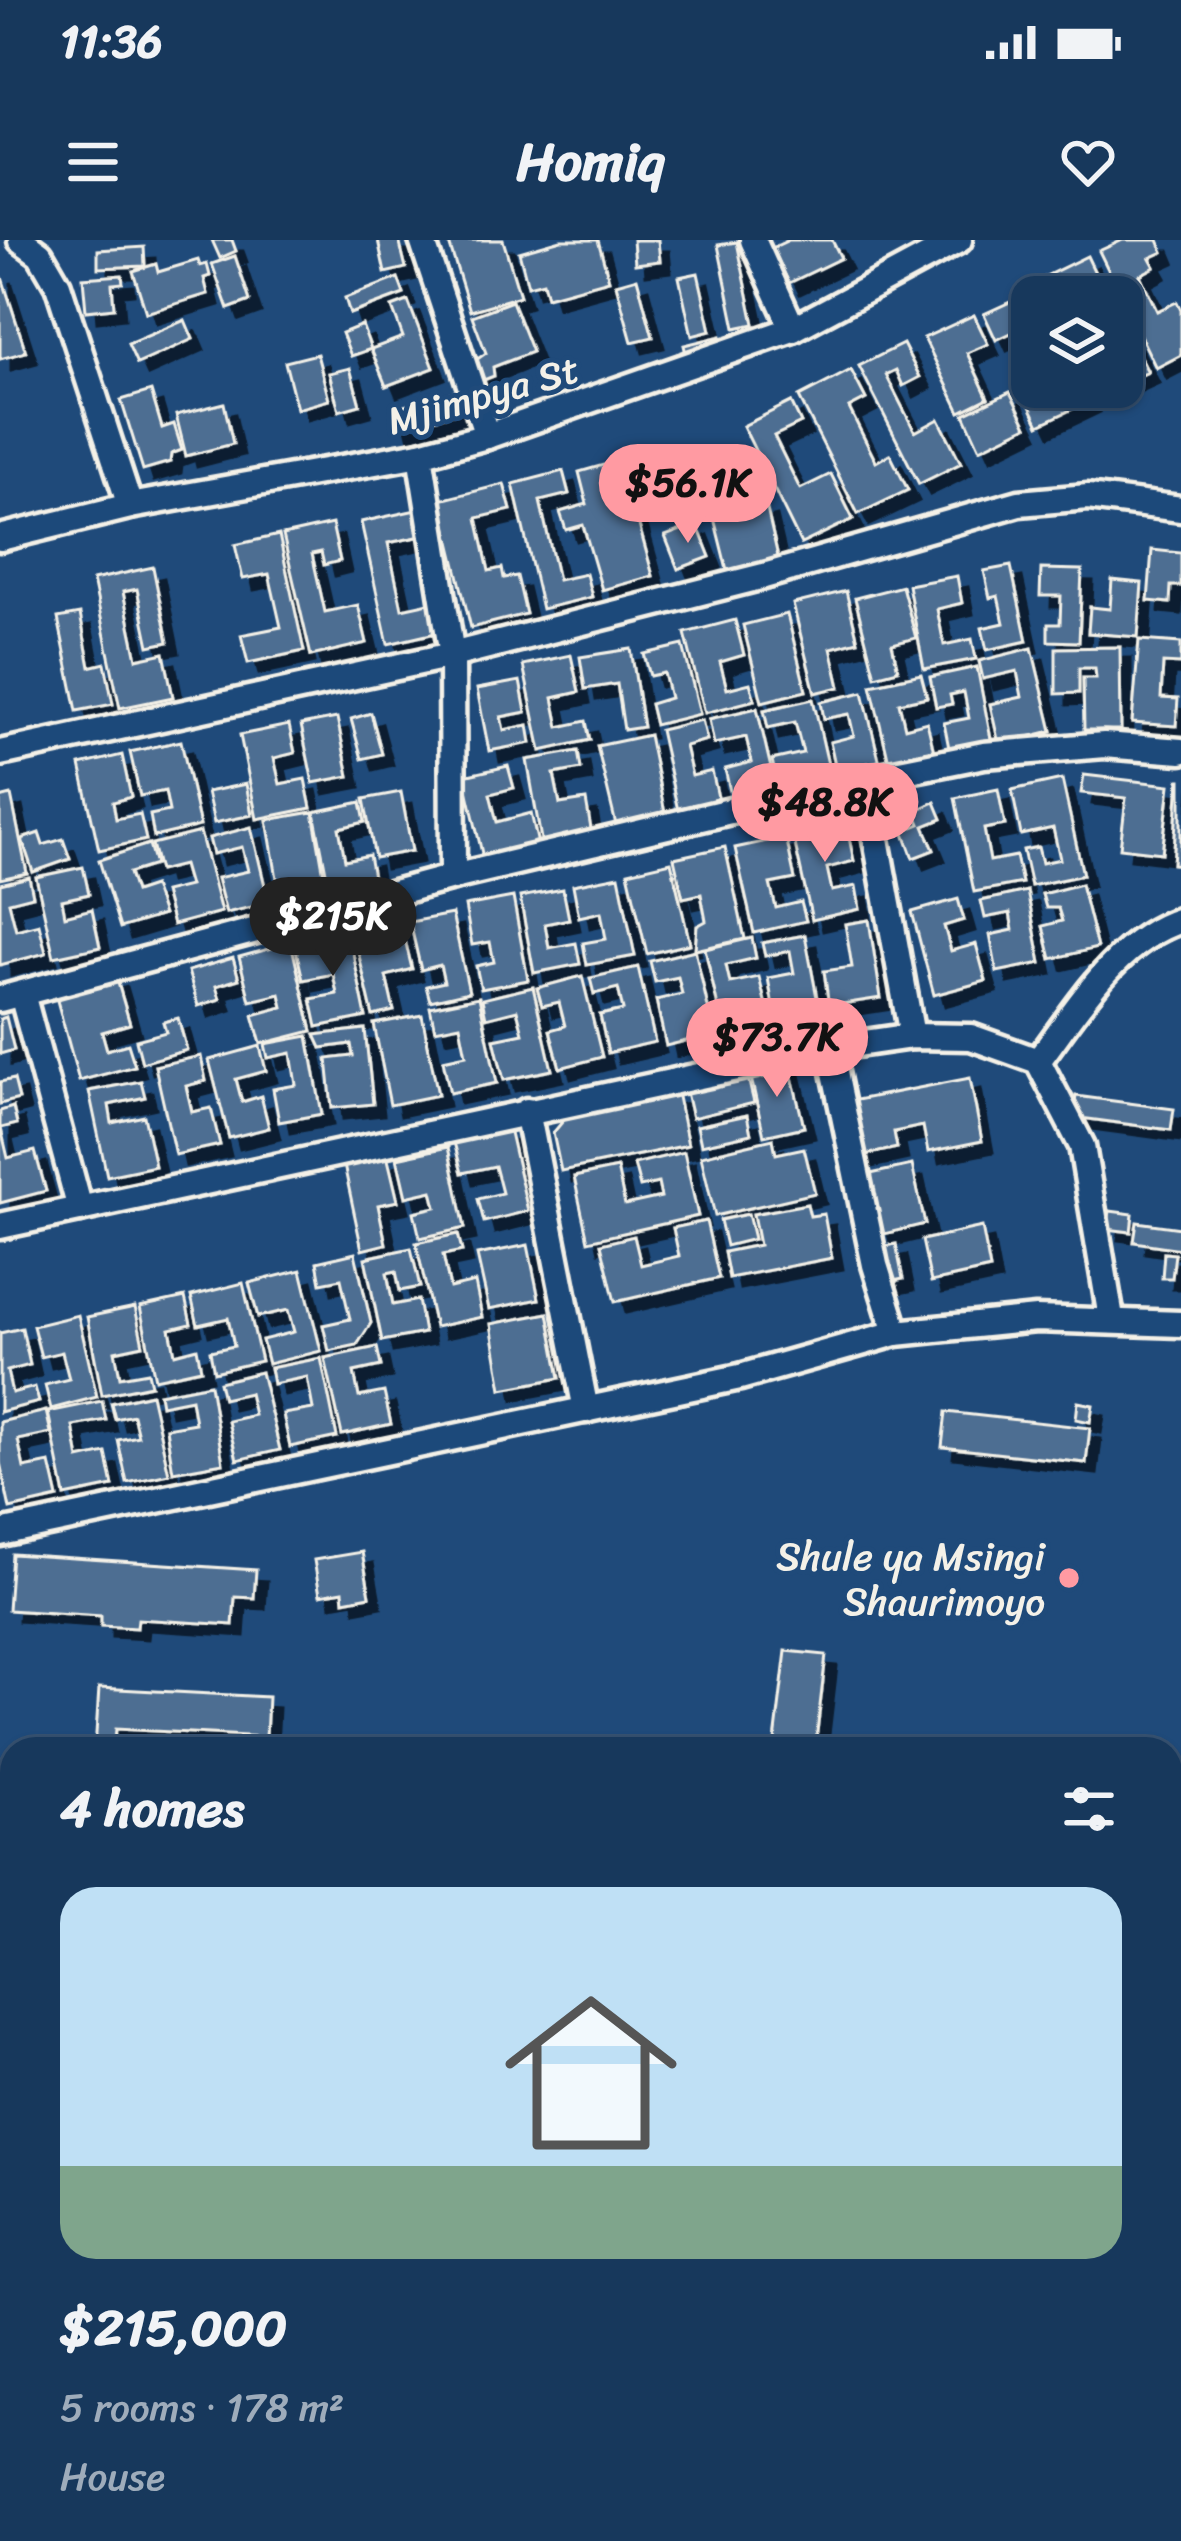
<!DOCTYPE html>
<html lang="en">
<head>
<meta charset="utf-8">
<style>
	:root { --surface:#17385c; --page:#244365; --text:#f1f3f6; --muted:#9eacbb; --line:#365272; --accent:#ff9aa2 }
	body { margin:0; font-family:Sriracha,sans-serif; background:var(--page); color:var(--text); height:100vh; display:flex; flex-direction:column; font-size:45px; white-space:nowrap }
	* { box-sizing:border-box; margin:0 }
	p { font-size:39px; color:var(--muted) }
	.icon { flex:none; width:66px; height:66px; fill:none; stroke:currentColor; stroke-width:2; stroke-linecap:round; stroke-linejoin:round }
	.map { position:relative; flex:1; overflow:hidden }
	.sheet { position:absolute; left:0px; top:1497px; width:1182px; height:804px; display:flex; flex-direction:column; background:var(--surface); border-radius:36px 36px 0 0; box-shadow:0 3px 9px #0004,0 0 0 3px var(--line) }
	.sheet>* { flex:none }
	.fabs { position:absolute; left:1011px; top:36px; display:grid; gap:24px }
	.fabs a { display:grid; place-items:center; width:132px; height:132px; border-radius:24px; background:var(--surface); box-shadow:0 3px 9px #0004,0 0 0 3px var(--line); font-size:60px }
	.price { position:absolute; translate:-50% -102px; padding:0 27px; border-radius:42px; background:var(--accent); color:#111; font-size:39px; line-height:78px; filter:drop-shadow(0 3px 6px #0008) }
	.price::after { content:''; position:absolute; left:50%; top:72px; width:36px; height:27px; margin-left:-18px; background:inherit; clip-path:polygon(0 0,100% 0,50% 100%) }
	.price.on { background:#222; color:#fff }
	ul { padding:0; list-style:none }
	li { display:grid; align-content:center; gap:24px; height:636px; padding:0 60px }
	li+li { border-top:3px solid var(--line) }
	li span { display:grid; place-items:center; height:372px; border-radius:36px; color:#555 }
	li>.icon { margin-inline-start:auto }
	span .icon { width:216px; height:216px; fill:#fffc; stroke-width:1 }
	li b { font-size:51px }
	h2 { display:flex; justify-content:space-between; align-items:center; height:144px; padding:0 60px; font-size:51px }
	.status { display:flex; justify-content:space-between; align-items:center; height:84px; padding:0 60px; background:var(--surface); direction:ltr }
	.status svg { height:33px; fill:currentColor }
	header { display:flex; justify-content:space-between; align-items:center; height:156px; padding:0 60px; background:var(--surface); font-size:54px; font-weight:700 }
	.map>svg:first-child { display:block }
	.building { fill:#4d6e92; stroke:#f4f1e8; stroke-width:3; filter:url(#shadow) }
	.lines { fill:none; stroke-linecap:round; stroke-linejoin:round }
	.street-casing { stroke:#f4f1e8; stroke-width:33 }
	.street { stroke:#1f4a7a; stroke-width:24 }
	.poi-dot { fill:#ff9aa2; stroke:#1f4a7a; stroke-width:4.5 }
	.labels { text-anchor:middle; stroke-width:10; stroke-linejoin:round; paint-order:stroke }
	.street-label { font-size:39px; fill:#f4f1e8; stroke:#1f4a7a }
	.poi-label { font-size:39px; fill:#f4f1e8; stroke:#1f4a7a; text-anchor:end }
</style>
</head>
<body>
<div class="status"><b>11:36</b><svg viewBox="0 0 49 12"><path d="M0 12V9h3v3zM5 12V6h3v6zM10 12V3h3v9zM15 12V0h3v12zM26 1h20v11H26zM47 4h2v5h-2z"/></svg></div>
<header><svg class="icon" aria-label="menu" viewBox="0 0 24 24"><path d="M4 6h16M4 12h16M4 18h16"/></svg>Homiq<svg class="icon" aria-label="heart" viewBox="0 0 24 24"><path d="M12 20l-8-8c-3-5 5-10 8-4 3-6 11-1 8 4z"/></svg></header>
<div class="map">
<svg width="1181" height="2301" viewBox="0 0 1181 2301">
	<defs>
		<filter id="shadow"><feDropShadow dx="11" dy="11" stdDeviation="0" flood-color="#0009"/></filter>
	</defs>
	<rect width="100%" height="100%" fill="#1f4a7a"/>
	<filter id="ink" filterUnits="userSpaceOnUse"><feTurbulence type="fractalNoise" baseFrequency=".00833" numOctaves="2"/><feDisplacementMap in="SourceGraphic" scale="24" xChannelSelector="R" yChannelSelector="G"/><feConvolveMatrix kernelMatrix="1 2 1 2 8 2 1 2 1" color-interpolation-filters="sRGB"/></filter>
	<g filter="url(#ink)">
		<!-- building -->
		<g class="building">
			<polygon points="212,0 232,0 236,11 220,18"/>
			<polygon points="378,0 399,0 406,28 385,33"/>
			<polygon points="448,0 503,0 520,56 470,71"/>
			<polygon points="561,0 598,0 609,40 547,57 543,42 528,46 519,12"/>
			<polygon points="633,0 658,0 660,21 635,24"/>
			<polygon points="789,0 832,0 841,18 789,43 772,8"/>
			<polygon points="1123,0 1158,0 1163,12 1150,18 1155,27 1140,35 1157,71 1177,62 1181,70 1181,115 1156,128 1099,11"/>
			<polygon points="737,2 754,84 735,88 718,5"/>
			<polygon points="144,7 145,26 98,28 98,10"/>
			<polygon points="235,16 250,61 228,69 212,24"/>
			<polygon points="1087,16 1098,39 1084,46 1090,57 1049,57 1040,39"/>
			<polygon points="198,20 200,26 207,24 210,36 204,38 208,54 146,73 133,31 156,24 158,32"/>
			<polygon points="0,31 26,112 0,119"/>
			<polygon points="698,33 711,91 692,96 679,37"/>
			<polygon points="122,35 123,43 112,44 114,68 86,71 83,38"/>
			<polygon points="398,38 404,54 350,74 345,58"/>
			<polygon points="637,38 653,97 632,102 616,44"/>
			<polygon points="1036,50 1032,98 1026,86 996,100 984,74"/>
			<polygon points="408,61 434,128 386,146 371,109 403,97 392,67"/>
			<polygon points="512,61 532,112 493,127 494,136 476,143 469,125 486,113 472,76"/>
			<polygon points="974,75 988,104 967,113 988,158 960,172 924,98"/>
			<polygon points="185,80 193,99 137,124 128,104"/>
			<polygon points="362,85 371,109 351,116 342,93"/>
			<polygon points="1127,91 1148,132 1122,144 1122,94"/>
			<polygon points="721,96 724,109 687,118 684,105"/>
			<polygon points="903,104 920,137 903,146 896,130 886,135 915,192 939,179 961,223 919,244 859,126"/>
			<polygon points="317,114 329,160 297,169 285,122"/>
			<polygon points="350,128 360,165 339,171 329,133"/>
			<polygon points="851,130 866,159 849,168 876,222 890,214 908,250 858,274 799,157"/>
			<polygon points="1032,133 1032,147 1082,147 1089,161 1039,185 1017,139"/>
			<polygon points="464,149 470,169 398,189 393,169"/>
			<polygon points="151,151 162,188 174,184 182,210 171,214 170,222 143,230 121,160"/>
			<polygon points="1010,152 1027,186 980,209 964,174"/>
			<polygon points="791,162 801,183 774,196 800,249 831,234 853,279 801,304 743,186"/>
			<polygon points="224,163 233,204 186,216 176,175"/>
			<polygon points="681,212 692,244 676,250 664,217"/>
			<polygon points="621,220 653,336 602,350 583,285 566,290 560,272 587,264 579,232"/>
			<polygon points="563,231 569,254 540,261 558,340 586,334 592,357 542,369 513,244"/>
			<polygon points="504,244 511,270 477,278 489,331 502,328 504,338 517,336 526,374 471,388 440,260"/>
			<polygon points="766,265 779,321 728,334 714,278"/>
			<polygon points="416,270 422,296 388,303 402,369 438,361 444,391 388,404 361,282"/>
			<polygon points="332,284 340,321 324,325 321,312 312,314 325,372 358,365 367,403 311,416 283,295"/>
			<polygon points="697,284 710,317 678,329 665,296"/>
			<polygon points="279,295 304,411 248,423 241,395 281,387 269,334 243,339 235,305"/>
			<polygon points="1152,310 1181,313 1181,346 1171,346 1170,363 1148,361"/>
			<polygon points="1011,326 1027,401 987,410 982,388 1004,383 998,356 990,358 984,331"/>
			<polygon points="153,327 168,402 149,406 137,349 123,352 137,419 164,413 173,457 120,468 93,340"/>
			<polygon points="1041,329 1082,330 1079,402 1048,401 1048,384 1060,384 1061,356 1040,356"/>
			<polygon points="957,336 962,363 937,369 944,405 972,399 976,419 924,429 908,345"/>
			<polygon points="1112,340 1142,343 1138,397 1088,393 1090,367 1110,369"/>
			<polygon points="902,346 916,398 892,404 898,430 875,436 855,358"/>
			<polygon points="846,351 858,401 831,408 840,447 815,453 793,364"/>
			<polygon points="80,374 90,427 105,423 113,464 77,471 58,378"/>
			<polygon points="787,374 806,451 762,462 743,385"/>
			<polygon points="735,380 744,415 720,422 727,449 750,443 755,460 705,473 685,393"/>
			<polygon points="1139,400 1181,403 1181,424 1163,423 1161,458 1178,459 1176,486 1132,483"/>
			<polygon points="683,405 700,474 655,485 650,464 670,458 664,433 650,436 644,414"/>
			<polygon points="1120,407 1121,490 1084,490 1083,438 1096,438 1095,428 1079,428 1079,453 1056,454 1056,408"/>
			<polygon points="1032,408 1052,491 999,504 990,464 1022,457 1017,431 983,439 979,421"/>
			<polygon points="631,409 643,487 624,490 617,444 585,449 580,417"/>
			<polygon points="571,415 579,452 553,458 559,487 586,481 590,500 541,511 523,425"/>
			<polygon points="977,427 991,499 949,508 944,483 969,478 964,452 950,455 952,464 936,467 930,437"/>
			<polygon points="921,434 927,457 899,463 905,488 927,482 934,512 889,522 871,445"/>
			<polygon points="520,441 526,472 501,477 504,490 528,485 531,503 489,511 477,449"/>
			<polygon points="863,452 881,528 838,538 830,502 854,496 849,474 824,479 821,462"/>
			<polygon points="813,459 832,542 780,555 772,520 803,513 795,482 768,488 764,470"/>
			<polygon points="757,468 776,550 732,560 725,529 752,522 746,497 714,504 709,479"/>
			<polygon points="371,473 382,514 362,519 351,479"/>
			<polygon points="337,478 349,536 313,543 301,485"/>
			<polygon points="702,480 707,500 685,506 692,536 712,531 720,566 679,575 660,490"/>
			<polygon points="289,485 295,513 274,518 280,544 305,539 311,568 257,579 240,495"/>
			<polygon points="649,495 666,578 617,589 597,506"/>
			<polygon points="181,501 200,586 154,597 150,575 169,571 165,551 140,556 130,512"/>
			<polygon points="578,511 581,529 554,534 560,564 586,560 592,595 542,605 527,520"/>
			<polygon points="122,515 131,557 113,562 116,579 140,574 146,600 99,610 80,525"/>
			<polygon points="508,526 514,548 490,554 497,582 531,573 539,609 484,622 464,536"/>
			<polygon points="1084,535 1170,545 1162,613 1120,608 1126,558 1081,553"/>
			<polygon points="1062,539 1083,635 1031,646 1023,610 1038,607 1042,623 1060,619 1053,588 1021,595 1012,550"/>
			<polygon points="1179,540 1181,540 1181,625 1173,624"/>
			<polygon points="246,544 252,575 214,583 207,552"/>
			<polygon points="998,549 1005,585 984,589 990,621 1016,616 1022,643 974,652 955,558"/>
			<polygon points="401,552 412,611 375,618 364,559"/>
			<polygon points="11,555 27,633 0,639 0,558"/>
			<polygon points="361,562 365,582 339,588 345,620 369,615 375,648 331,657 314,572"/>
			<polygon points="935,562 942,579 924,586 934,610 913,618 903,591 920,584 915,571"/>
			<polygon points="313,572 326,647 280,656 267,580"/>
			<polygon points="844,575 854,621 827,628 832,651 856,646 860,669 812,680 791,586"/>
			<polygon points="251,587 269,663 226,673 217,638 248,631 242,607 213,614 209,598"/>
			<polygon points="200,592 221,672 173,685 164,652 189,646 183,625 159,631 152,604"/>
			<polygon points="39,593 43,605 63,599 70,619 33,632 22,599"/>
			<polygon points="786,597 795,639 770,644 776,668 801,662 806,681 754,693 735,608"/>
			<polygon points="149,604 155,625 129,633 135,652 153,646 163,675 120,688 99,620"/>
			<polygon points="725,607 745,699 695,710 697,686 706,681 701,654 683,658 674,618"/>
			<polygon points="671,622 690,704 647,714 628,632"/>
			<polygon points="83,627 89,654 62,660 65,676 92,669 100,707 54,717 36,637"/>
			<polygon points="619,636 635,716 587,725 583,703 606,699 601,672 579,677 573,645"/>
			<polygon points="29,637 33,656 9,662 16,690 39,684 46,713 0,725 0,644"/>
			<polygon points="1081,644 1097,708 1051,719 1043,686 1062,681 1058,668 1046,668 1042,654"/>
			<polygon points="563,649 569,679 545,684 549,708 576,703 580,724 534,733 520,657"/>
			<polygon points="1027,651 1041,723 997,732 990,695 1013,690 1010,673 985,678 981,661"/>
			<polygon points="513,657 528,740 481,749 476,726 494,722 490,702 472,705 465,666"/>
			<polygon points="958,659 964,680 944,686 951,711 976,704 986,741 934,755 912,672"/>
			<polygon points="452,674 469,752 430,761 426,746 444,742 440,725 421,730 410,682"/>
			<polygon points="869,680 881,758 829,766 824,731 852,727 845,684"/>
			<polygon points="401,683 412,729 386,736 394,771 373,776 354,694"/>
			<polygon points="349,694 366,777 317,787 311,759 337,754 333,734 303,740 295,705"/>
			<polygon points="805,695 819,768 775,777 768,738 794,733 790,711 765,716 762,703"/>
			<polygon points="752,698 756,718 726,725 730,743 759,737 768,774 722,785 705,709"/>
			<polygon points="291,703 312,791 261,804 253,775 283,767 280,754 250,761 239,717"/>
			<polygon points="695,710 714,794 666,806 656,760 682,754 678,737 655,742 650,721"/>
			<polygon points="233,718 239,739 216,746 220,759 198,766 188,731"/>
			<polygon points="638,727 655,802 608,813 600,775 623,770 618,748 594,754 590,738"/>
			<polygon points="116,736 130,784 102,792 107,810 128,804 135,826 79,841 55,753"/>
			<polygon points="582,736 602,817 560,828 550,790 565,786 559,762 542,766 537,748"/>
			<polygon points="533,747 552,830 504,840 494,799 523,793 517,770 486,778 482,759"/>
			<polygon points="479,757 497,843 450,853 443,820 466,815 460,785 435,790 430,767"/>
			<polygon points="422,775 438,855 390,865 374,784"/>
			<polygon points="6,777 14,810 0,814 0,779"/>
			<polygon points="178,778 187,810 142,823 136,800 166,792 163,782"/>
			<polygon points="365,789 373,864 332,868 327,819 353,816 351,804 321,808 315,795"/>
			<polygon points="308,796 322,874 279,882 273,849 296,845 291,813 268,818 265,804"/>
			<polygon points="260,806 266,831 236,839 242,862 261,856 269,888 229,898 209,820"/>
			<polygon points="201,816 206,841 186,846 192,872 211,868 220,905 175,915 155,826"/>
			<polygon points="789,824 804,887 764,896 750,833"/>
			<polygon points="747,834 754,863 692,878 685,848"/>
			<polygon points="970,838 982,901 928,912 923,886 894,892 897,908 856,917 847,871 857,860"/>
			<polygon points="14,839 19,859 0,864 0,842"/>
			<polygon points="141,841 145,857 109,865 112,883 144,876 155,926 107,936 89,851"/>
			<polygon points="677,852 688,905 561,931 553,893 568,875"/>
			<polygon points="1076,856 1174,869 1171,890 1073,877"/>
			<polygon points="13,867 17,884 1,888 8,918 35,911 46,951 0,963 0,871"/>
			<polygon points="747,875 751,894 701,905 697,886"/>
			<polygon points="509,888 528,971 484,982 478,959 502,953 495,926 462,933 454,902"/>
			<polygon points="773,899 776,914 804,908 815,953 715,976 701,916"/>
			<polygon points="448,907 465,988 420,998 414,972 436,967 432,951 406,957 397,918"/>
			<polygon points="684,912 698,976 588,1001 574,937 617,928 625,965 661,957 658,943 640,947 634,924"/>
			<polygon points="387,915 398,961 378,965 386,1004 362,1010 344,925"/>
			<polygon points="912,925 925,984 880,995 866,935"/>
			<polygon points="807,964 810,976 824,974 832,1018 729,1038 724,1012 759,1005 753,974"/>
			<polygon points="1110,971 1133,974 1131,992 1107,989"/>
			<polygon points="748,974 754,999 726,1006 720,980"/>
			<polygon points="706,981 719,1038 615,1062 601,1004 634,996 641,1025 679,1016 673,988"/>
			<polygon points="1137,982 1181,988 1181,1009 1134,1002"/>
			<polygon points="982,987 990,1029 931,1042 922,1000"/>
			<polygon points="458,994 462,1011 443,1015 450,1048 475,1042 482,1077 435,1087 416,1003"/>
			<polygon points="896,1004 903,1039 889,1042 881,1007"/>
			<polygon points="528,1005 539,1059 489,1069 477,1015"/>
			<polygon points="411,1008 420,1047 400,1051 396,1031 387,1033 393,1065 418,1060 424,1093 382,1101 365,1018"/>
			<polygon points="355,1013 371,1083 357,1105 329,1111 323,1085 350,1079 341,1039 321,1043 317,1022"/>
			<polygon points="1164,1013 1175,1014 1172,1038 1162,1038"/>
			<polygon points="301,1030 321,1111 268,1124 262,1100 294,1092 288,1070 258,1077 249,1043"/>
			<polygon points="243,1043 261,1121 214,1132 210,1111 234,1106 228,1078 198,1085 191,1056"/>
			<polygon points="185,1057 191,1084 170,1089 175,1114 197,1108 201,1129 155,1139 140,1067"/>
			<polygon points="135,1067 143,1105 115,1111 120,1137 148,1132 151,1145 102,1155 87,1077"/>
			<polygon points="548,1073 560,1138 502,1149 491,1084"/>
			<polygon points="78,1075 97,1157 51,1169 45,1145 69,1139 62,1112 41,1117 33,1086"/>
			<polygon points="22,1088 30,1125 7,1131 12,1153 35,1147 39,1162 0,1172 0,1093"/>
			<polygon points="377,1107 381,1126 354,1132 359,1157 384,1152 391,1184 342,1195 325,1118"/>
			<polygon points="321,1118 337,1197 290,1207 283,1174 313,1169 307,1137 273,1144 270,1128"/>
			<polygon points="261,1132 280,1210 237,1220 228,1181 254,1175 249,1153 223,1159 219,1142"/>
			<polygon points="210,1144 223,1223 173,1232 166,1188 195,1183 191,1159 161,1165 159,1154"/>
			<polygon points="151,1154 169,1234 127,1243 118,1200 138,1196 133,1175 115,1179 111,1163"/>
			<polygon points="102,1161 106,1180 73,1186 79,1219 106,1213 113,1246 65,1256 48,1172"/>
			<polygon points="1078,1162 1093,1165 1090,1182 1076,1179"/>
			<polygon points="46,1171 51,1193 18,1200 24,1228 50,1223 58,1258 10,1269 0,1222 0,1182"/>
			<polygon points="946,1172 1090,1188 1086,1223 942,1207"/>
			<polygon points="362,1312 370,1356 344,1361 343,1351 320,1355 314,1320"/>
			<polygon points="12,1314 256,1330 254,1358 235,1357 233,1385 138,1379 137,1388 101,1386 101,1376 8,1370"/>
			<polygon points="786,1411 826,1415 815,1509 774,1509"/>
			<polygon points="99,1448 268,1457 266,1497 116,1489 114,1509 95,1509"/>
			<polygon points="1170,1563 1181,1563 1181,1603 1170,1602"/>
			<polygon points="12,1618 12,1726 0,1727 0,1619"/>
			<polygon points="1175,1709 1181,1709 1181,1825 1170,1824"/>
			<polygon points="12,1766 12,1799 0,1802 0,1768"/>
			<polygon points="1,1925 12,1959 12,1986 0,1990"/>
			<polygon points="12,1994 12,2046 0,2050 0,1998"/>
			<polygon points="12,2056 12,2089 0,2093 0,2060"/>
			<polygon points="1176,2228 1181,2229 1181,2277 1170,2275"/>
			<polygon points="950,2289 991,2289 990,2301 949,2301"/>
			<polygon points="996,2289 1050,2289 1048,2301 995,2301"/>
			<polygon points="1055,2289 1104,2289 1102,2301 1054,2301"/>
			<polygon points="1112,2289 1146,2289 1144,2301 1111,2301"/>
		</g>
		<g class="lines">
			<defs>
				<g id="street">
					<polyline points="21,0 40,14 58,45 130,266"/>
					<polyline points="422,0 487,196"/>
					<polyline points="753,0 793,89"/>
					<polyline points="420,214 452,415 453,637"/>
					<polyline points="0,298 130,266 420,214 487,196 793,89 959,0"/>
					<polyline points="0,513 452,415 764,336 1019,263 1088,257 1181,269"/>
					<polyline points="865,539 912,796"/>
					<polyline points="22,754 80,969"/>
					<polyline points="0,759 453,637 865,539 984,515 1104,505 1181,511"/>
					<polyline points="830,808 875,1025 896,1093"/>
					<path d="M1038,821C1077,769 1117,700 1181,680"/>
					<polyline points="527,871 586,1170"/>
					<polyline points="0,986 830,808 912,796 971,797 1038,821 1082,906 1111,1078"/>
					<polyline points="0,1293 740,1137 896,1093 1036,1079 1181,1084"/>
					<polyline points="0,1582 12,1582"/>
					<polyline points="1170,1665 1181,1666"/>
					<polyline points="0,2226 12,2246"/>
					<polyline points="38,2289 47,2301"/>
					<polyline points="379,2289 535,2301"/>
					<polyline points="0,2295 19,2289"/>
				</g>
			</defs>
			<!-- street casing -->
			<use href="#street" class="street-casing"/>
			<!-- street -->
			<use href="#street" class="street"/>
		</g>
	</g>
	<!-- markers -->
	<circle class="poi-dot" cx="1069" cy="1338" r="12"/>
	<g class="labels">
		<!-- street labels -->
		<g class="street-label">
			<text transform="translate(483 154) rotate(-16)" y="14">Mjimpya St</text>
		</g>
		<!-- poi labels -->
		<g class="poi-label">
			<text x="1045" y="1330">Shule ya Msingi<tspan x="1045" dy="45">Shaurimoyo</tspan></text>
		</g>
	</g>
</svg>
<div class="fabs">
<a><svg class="icon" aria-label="layers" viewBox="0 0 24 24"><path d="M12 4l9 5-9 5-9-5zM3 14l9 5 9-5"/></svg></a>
</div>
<b class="price" style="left:688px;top:306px">$56.1K</b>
<b class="price" style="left:825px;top:625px">$48.8K</b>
<b class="price on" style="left:333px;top:739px">$215K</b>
<b class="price" style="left:777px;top:860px">$73.7K</b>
<section class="sheet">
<h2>4 homes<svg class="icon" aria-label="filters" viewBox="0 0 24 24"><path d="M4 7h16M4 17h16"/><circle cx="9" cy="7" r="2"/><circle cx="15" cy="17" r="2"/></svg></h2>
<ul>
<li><span style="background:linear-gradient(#bfe0f5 75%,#7fa58c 0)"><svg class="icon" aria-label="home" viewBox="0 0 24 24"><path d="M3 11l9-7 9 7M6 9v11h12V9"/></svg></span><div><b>$215,000</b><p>5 rooms · 178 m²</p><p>House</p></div></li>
</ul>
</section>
</div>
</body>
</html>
